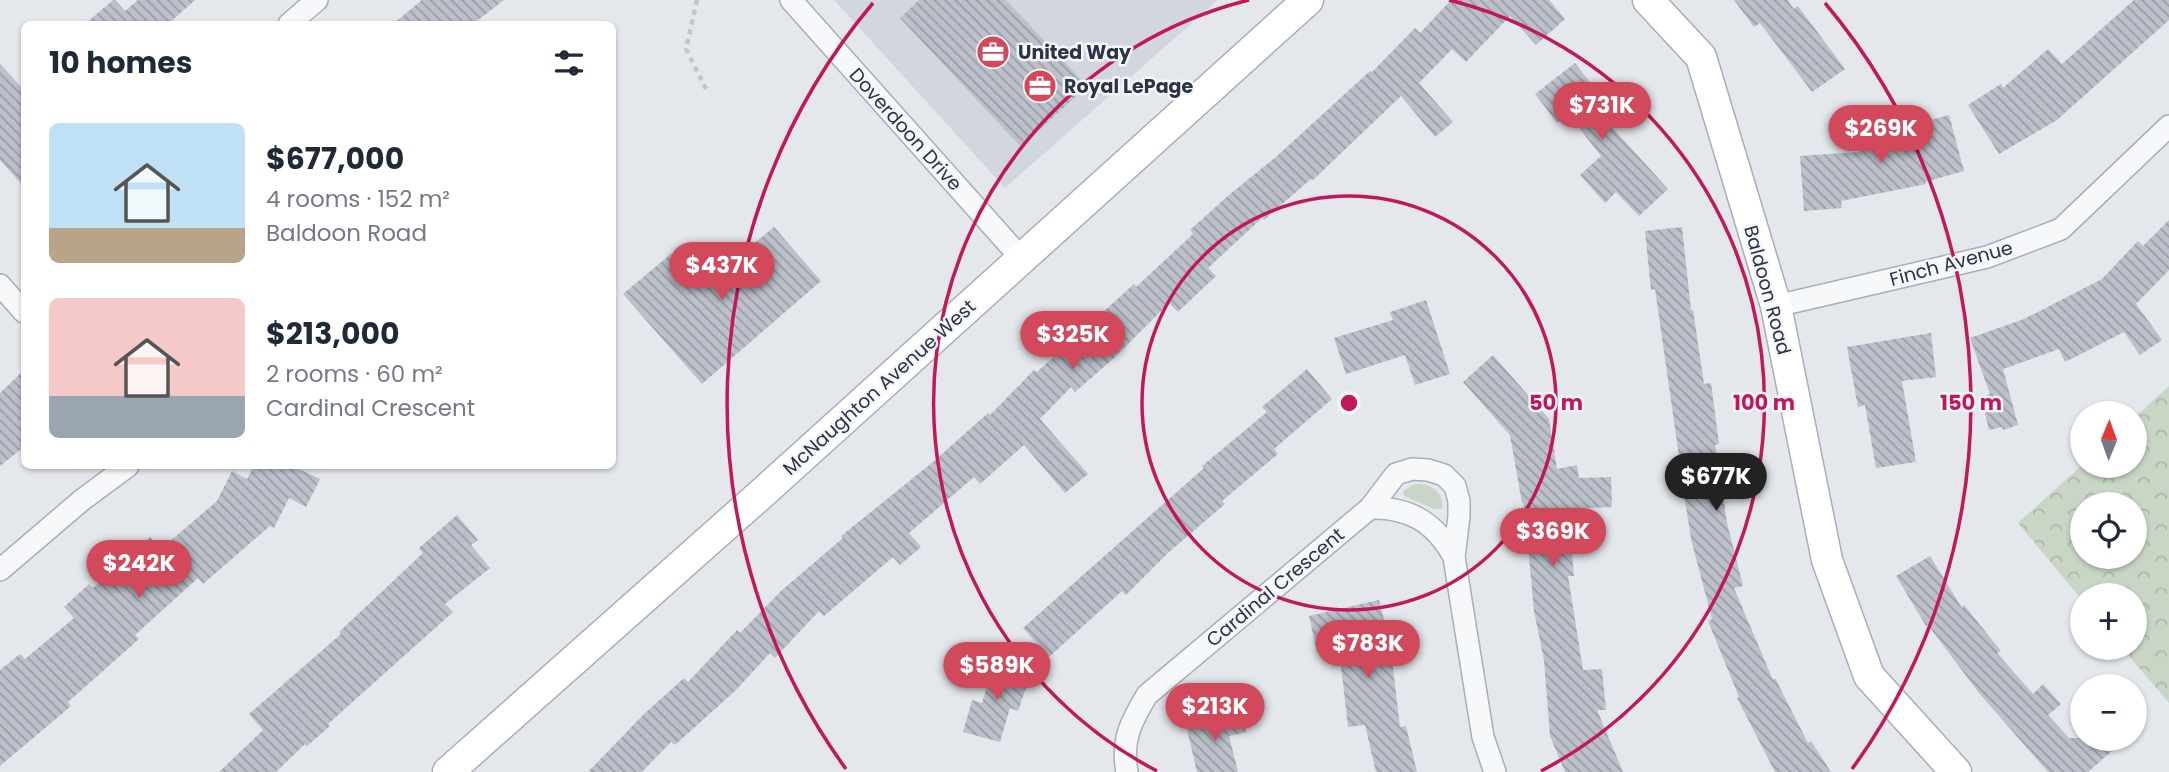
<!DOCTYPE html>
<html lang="en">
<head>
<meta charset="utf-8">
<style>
	:root { --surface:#fff; --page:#f6f6f7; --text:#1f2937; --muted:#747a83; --accent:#d1495b }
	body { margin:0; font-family:Poppins,sans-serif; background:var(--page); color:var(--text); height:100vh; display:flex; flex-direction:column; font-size:26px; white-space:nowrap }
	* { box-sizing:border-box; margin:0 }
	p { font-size:23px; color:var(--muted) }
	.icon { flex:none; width:38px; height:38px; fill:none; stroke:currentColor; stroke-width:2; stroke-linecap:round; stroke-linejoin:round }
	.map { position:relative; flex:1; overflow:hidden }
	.sheet { position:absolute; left:21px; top:21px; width:595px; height:448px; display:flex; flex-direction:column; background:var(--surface); border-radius:10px; box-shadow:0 2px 5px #0004 }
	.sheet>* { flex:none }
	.needle { width:46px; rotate:1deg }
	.controls { position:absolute; left:2070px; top:401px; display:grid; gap:14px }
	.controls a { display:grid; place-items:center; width:77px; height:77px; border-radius:50%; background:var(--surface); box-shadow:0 2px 5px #0004; font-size:35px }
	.price { position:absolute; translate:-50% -60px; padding:0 16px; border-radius:24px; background:var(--accent); color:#fff; font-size:23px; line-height:46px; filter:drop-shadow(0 2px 4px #0008) }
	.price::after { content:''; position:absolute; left:50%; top:42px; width:21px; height:16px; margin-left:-10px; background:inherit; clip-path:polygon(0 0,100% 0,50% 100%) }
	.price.selected { background:#222; color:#fff }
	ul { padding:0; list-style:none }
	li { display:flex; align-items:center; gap:21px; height:175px; padding:0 28px }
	li span { display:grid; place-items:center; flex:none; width:196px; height:140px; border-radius:10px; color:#555 }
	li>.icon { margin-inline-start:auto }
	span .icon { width:84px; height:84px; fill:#fffc; stroke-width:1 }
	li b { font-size:30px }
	h2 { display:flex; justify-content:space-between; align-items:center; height:84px; padding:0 28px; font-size:30px }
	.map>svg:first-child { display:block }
	.built { fill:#d2d6de }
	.green { fill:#c9d6c5 }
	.park { fill:url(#park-crowns); fill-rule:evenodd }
	.building { fill:url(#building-back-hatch) }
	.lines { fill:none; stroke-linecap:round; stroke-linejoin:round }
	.street-casing { stroke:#a9aeb7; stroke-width:24 }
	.secondary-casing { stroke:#a9aeb7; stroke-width:33 }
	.path { stroke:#c2c5cb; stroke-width:4.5; stroke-dasharray:5 5; stroke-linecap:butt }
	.street { stroke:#f7f8fa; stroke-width:21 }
	.secondary { stroke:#fff; stroke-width:30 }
	.ring { fill:none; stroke:#c2185b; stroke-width:3.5 }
	.labels { text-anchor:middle; stroke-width:5; stroke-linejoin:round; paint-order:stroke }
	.poi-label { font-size:19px; font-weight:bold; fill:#2b3445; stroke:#f4f6f9; text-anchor:start }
	.street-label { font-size:19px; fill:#2b3445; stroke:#f4f6f9 }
	.centre { fill:#c2185b; stroke:#f4f6f9; stroke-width:3.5 }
	.ring-label { font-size:21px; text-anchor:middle; font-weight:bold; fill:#c2185b; stroke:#f4f6f9; stroke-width:5; stroke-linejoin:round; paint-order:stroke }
</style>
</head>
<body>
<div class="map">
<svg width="2169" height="772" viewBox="0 0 2169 772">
	<defs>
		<pattern id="park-crowns" width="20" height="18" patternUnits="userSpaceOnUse" patternTransform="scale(1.75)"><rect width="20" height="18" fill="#c9d6c5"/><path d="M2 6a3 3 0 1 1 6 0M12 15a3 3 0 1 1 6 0" fill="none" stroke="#adb8ab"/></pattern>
		<pattern id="building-back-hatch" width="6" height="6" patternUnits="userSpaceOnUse" patternTransform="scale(1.75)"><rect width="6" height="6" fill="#bbc0ca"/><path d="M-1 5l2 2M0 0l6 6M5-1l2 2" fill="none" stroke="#989da6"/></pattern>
	</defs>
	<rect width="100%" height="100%" fill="#e4e7ec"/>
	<!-- built -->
	<polygon class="built" points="834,0 1218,0 1005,188"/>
	<!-- green -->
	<path class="green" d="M1419,484C1434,485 1443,493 1442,509H1434L1404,496L1403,492L1412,485Z"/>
	<!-- park -->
	<path class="park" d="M2169,386V703L2122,648H2135V595H2082V600L2018,523L2082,465L2135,466V417ZM2082,504H2135V556H2082Z"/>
	<!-- building -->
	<g class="building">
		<polygon points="113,0 115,0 125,11 138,0 195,0 168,24 85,24"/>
		<polygon points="422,0 504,0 473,24 393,24"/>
		<polygon points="919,0 1006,0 1087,86 1021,147 900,18"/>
		<polygon points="1451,0 1549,0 1565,19 1536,45 1510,16 1466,62 1452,49 1419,83 1453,122 1435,137 1401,96 1313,180 1311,179 1264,220 1262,218 1208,268 1216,276 1178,312 1169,303 1113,359 1075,392 1071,387 1040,419 1088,474 1065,493 1024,445 980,484 974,477 909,533 921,547 900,565 893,557 824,616 819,611 775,658 770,653 736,690 675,745 671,742 642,772 588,772 644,714 684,678 688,682 737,630 740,633 781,591 843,538 841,536 933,462 988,413 990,415 1034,370 1037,372 1134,284 1136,287 1193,234 1190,230 1229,195 1277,156 1370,71 1372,72 1415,28 1420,33"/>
		<polygon points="1734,0 1789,0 1788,1 1794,9 1798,6 1845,69 1812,92 1760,23 1754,27"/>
		<polygon points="2134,0 2169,0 2169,20 2057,120 1999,154 1968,105 2001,84 2003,88 2048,49 2062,64"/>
		<polygon points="1575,63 1618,119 1610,125 1668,189 1639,216 1616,192 1605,203 1580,175 1601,156 1569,115 1557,123 1535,94"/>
		<polygon points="0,64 24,90 24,187 0,160"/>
		<polygon points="1949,115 1964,171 1925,182 1926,184 1841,201 1842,208 1804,211 1800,156 1859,152 1857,141 1914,129 1913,125"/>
		<polygon points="2169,220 2169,270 2136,304 2162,340 2140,355 2124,332 2065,362 2059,349 2003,369 2018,425 2003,430 2002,427 1989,430 1981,397 1990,394 1970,338 2024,319 2102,279 2138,241 2143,246"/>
		<polygon points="774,227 821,281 702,384 623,294 672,253 700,288"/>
		<polygon points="1682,227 1691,310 1693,310 1704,384 1711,383 1719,444 1715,445 1727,523 1743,586 1734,588 1773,680 1775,678 1808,743 1811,741 1831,772 1775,772 1737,698 1739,697 1708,621 1712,619 1691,539 1683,487 1670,489 1666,465 1680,463 1655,289 1651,290 1645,231"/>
		<polygon points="1426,300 1450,374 1415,385 1405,355 1346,374 1334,338 1393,320 1390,312"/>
		<polygon points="1931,333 1936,377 1902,381 1916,462 1876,468 1865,405 1858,407 1847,347"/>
		<polygon points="1493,355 1549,419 1557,469 1577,465 1579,478 1611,477 1612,507 1568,509 1574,576 1568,576 1583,670 1602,669 1606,710 1597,710 1623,772 1565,772 1550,736 1544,660 1534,611 1524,503 1522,503 1510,435 1463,382"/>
		<polygon points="1307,369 1332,399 1274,449 1278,454 1222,501 1225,504 1169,552 1126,595 1122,591 1049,657 1023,628 1204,468 1202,466 1267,412 1262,407"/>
		<polygon points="24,370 24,447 0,466 0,393"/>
		<polygon points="254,466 293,466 320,479 306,507 289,498 274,528 270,526 203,584 198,578 135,635 139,639 68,702 71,706 0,766 0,670 20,654 25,659 74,618 64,607 89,584 93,588 150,537 161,549 217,501 232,471 247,479"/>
		<polygon points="457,515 478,540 471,545 490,568 445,604 453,612 328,724 330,726 307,746 305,744 276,772 219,772 263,730 249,714 341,634 339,632 423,553 419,548"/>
		<polygon points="1930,556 1962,608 1964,605 2001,651 1997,653 2033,694 2043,684 2061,704 2048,715 2069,738 2127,738 2088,772 2048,772 1979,693 1928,625 1926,626 1896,576"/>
		<polygon points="1379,600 1390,644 1400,727 1406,726 1417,772 1376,772 1365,725 1348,727 1339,648 1317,653 1309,616"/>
		<polygon points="995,661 1031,673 1018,711 1010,708 1000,742 963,732 972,700 982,703"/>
		<polygon points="1241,712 1246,732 1229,736 1238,772 1197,772 1186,725"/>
	</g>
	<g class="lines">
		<defs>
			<g id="street">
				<polyline points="791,0 1021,258"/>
				<polyline points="289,24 317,0"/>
				<polyline points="0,285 24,312"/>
				<polyline points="1776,306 1987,257 2061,229 2169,126"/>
				<path d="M1370,508C1409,507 1435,522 1454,557"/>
				<polyline points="0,570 82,500 128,466"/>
				<path d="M1127,772C1121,740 1131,722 1147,695L1370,508L1396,474L1412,469L1428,470L1444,475L1455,486L1459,501V516L1454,557L1483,737L1495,772"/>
			</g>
			<g id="secondary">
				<polyline points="1648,0 1701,57 1776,306 1827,560 1869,676 1956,772"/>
				<polyline points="448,772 759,496 1308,0"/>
			</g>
		</defs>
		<!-- street casing -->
		<use href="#street" class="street-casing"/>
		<!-- secondary casing -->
		<use href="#secondary" class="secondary-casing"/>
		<!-- path -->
		<polyline class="path" points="697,0 686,49 706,89"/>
		<!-- street -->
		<use href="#street" class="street"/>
		<!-- secondary -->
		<use href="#secondary" class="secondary"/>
	</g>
	<!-- distance rings -->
	<g class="ring">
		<circle cx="1349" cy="403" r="207"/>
		<path d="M1157 771A415 415 0 0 1 1249 0M1449 0A415 415 0 0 1 1541 771"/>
		<path d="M846 769A622 622 0 0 1 873 3M1825 3A622 622 0 0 1 1852 769"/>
	</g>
	<!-- icons -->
	<defs>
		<symbol id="office-disc" viewBox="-11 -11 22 22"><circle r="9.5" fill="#d1495b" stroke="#f4f6f9"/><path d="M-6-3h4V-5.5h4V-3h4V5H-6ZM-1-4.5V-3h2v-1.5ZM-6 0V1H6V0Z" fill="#fff"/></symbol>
	</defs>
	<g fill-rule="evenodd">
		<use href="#office-disc" x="974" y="33" width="38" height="38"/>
		<use href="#office-disc" x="1021" y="67" width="38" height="38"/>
	</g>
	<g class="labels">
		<!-- poi labels -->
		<g class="poi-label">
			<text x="1018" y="59">United Way</text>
			<text x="1064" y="93">Royal LePage</text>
		</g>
		<!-- street labels -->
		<g class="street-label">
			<text transform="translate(906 129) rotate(48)" y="7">Doverdoon Drive</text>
			<text transform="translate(1951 263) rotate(-15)" y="7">Finch Avenue</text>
			<text transform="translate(1768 290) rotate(75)" y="7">Baldoon Road</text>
			<text transform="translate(879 387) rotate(-42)" y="7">McNaughton Avenue West</text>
			<text transform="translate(1275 587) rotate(-40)" y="7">Cardinal Crescent</text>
		</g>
	</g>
	<circle cx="1349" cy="403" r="10" class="centre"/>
	<g class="ring-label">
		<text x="1556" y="410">50 m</text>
		<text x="1764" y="410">100 m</text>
		<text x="1971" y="410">150 m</text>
	</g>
</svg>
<div class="controls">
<a><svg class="needle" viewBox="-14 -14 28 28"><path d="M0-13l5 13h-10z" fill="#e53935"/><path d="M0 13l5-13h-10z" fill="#747a83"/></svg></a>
<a><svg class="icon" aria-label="locate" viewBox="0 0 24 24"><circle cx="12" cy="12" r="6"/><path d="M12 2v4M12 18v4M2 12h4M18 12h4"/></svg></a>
<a>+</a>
<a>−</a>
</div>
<b class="price" style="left:1602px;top:142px">$731K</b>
<b class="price" style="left:1881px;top:165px">$269K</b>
<b class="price" style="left:722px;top:302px">$437K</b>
<b class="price" style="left:1073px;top:371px">$325K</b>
<b class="price selected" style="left:1716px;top:513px">$677K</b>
<b class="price" style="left:1553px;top:568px">$369K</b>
<b class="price" style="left:139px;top:600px">$242K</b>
<b class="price" style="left:1368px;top:680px">$783K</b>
<b class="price" style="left:997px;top:702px">$589K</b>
<b class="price" style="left:1215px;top:743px">$213K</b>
<section class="sheet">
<h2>10 homes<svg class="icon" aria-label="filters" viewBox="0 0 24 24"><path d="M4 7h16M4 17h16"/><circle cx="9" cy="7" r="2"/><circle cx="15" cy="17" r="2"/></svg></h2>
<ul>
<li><span style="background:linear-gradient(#bfe0f5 75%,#b9a48a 0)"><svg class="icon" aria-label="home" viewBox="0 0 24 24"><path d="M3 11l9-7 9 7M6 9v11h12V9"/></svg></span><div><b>$677,000</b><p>4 rooms · 152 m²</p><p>Baldoon Road</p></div></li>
<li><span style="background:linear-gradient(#f6c9c9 70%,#9aa5b1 0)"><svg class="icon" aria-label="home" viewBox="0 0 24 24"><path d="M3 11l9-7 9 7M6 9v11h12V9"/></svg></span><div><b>$213,000</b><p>2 rooms · 60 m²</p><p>Cardinal Crescent</p></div></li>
</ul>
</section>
</div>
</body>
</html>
